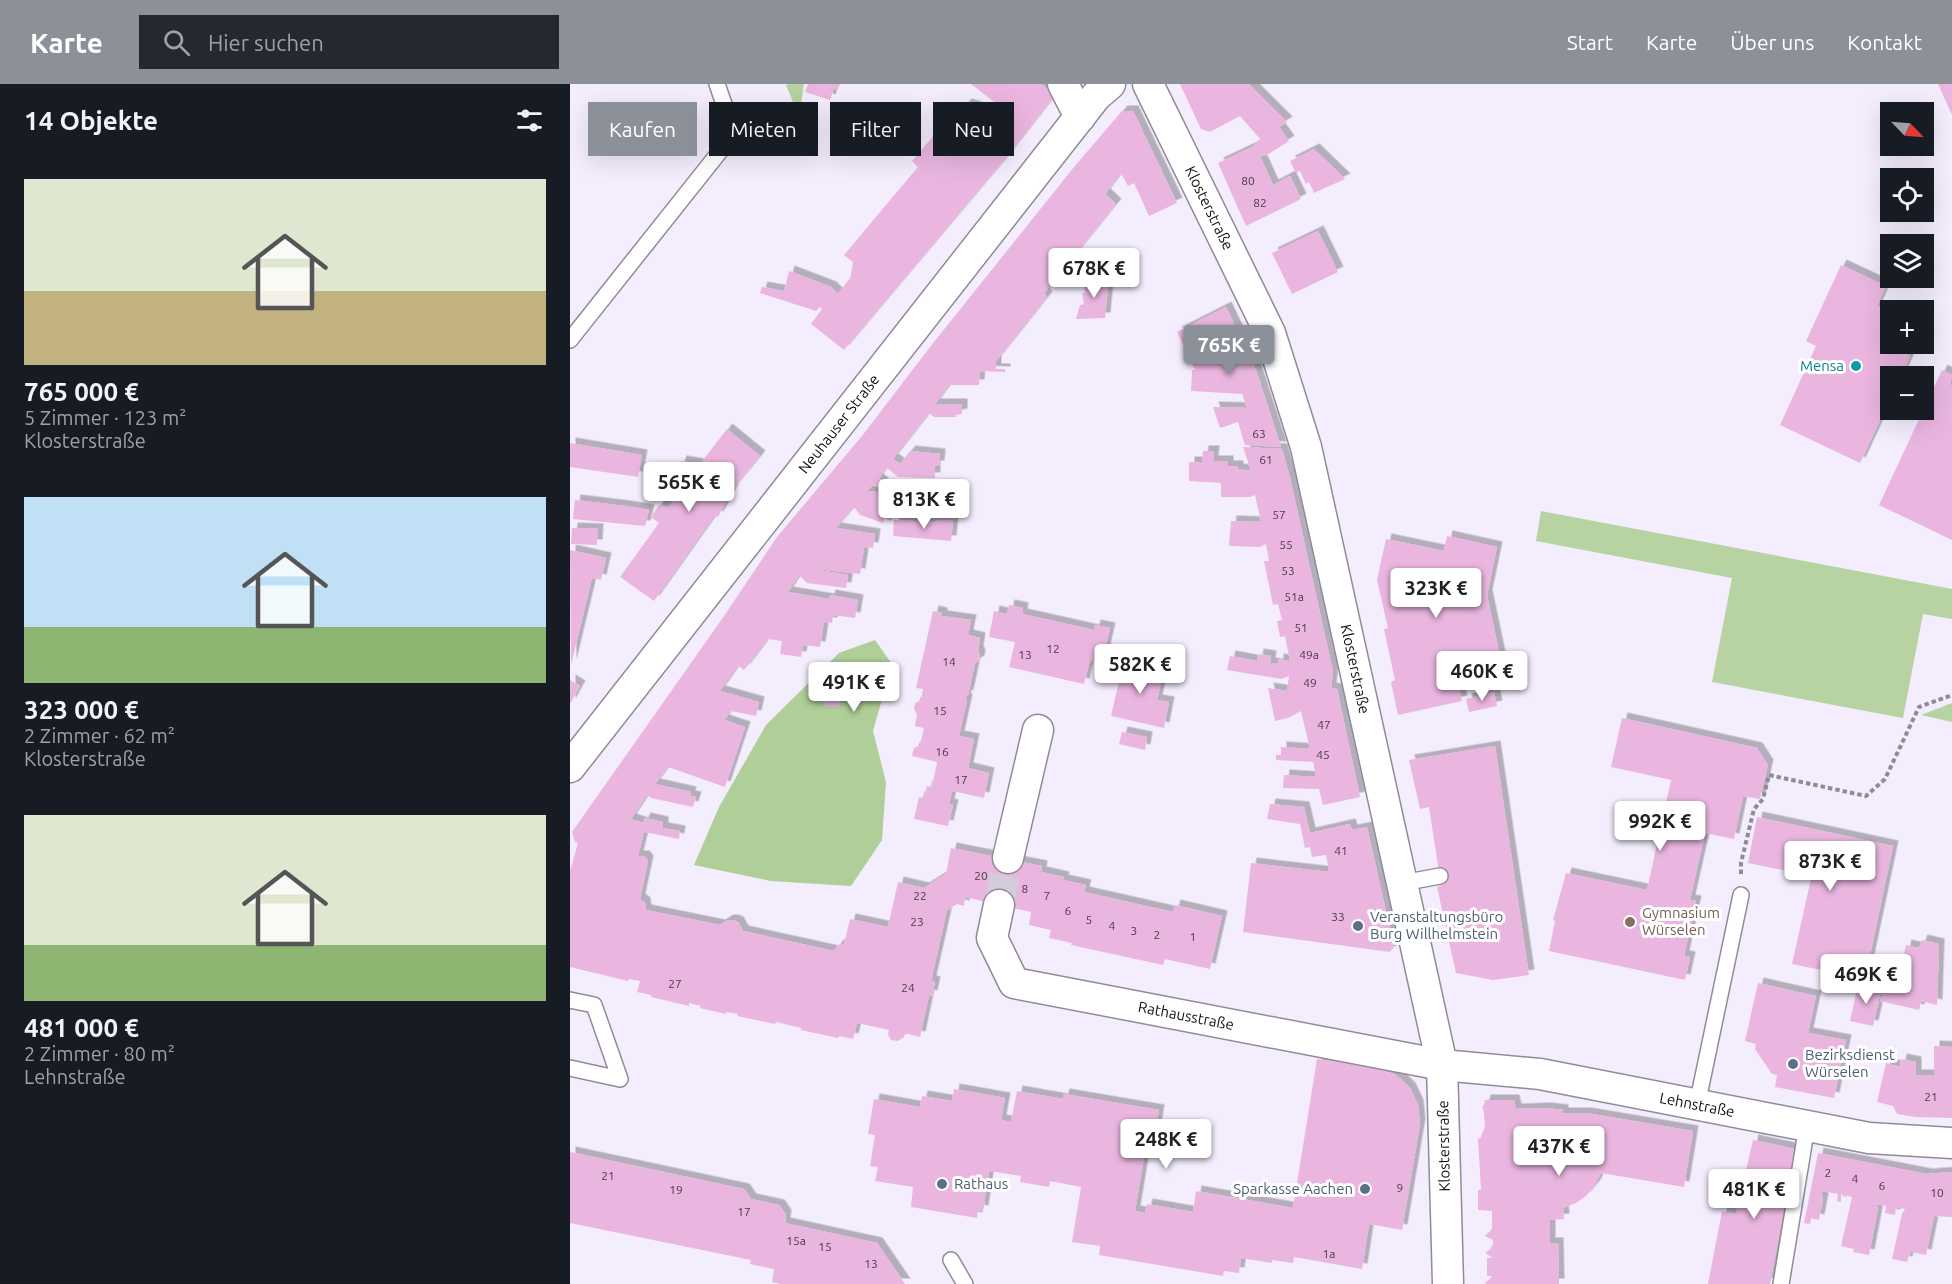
<!DOCTYPE html>
<html lang="de">
<head>
<meta charset="utf-8">
<style>
	:root { --surface:#171b24; --page:#242831; --text:#f1f3f6; --muted:#9ea1a6; --accent:#8c9099 }
	body { margin:0; font-family:Ubuntu,sans-serif; background:var(--page); color:var(--text); height:100vh; display:flex; flex-direction:column; font-size:22px; white-space:nowrap }
	* { box-sizing:border-box; margin:0 }
	p { font-size:20px; color:var(--muted) }
	.icon { flex:none; width:33px; height:33px; fill:none; stroke:currentColor; stroke-width:2; stroke-linecap:round; stroke-linejoin:round }
	.map { position:relative; flex:1; overflow:hidden }
	.sheet { display:flex; flex-direction:column; background:var(--surface); width:570px }
	.sheet>* { flex:none }
	.banner { position:absolute; left:18px; top:18px; width:570px; height:54px; display:flex; gap:12px }
	.needle { width:39px; rotate:115deg }
	.fabs { position:absolute; left:1310px; top:18px; display:grid; gap:12px }
	.fabs a { display:grid; place-items:center; width:54px; height:54px; border-radius:0px; background:var(--surface); box-shadow:0 6px 24px #0002; font-size:30px }
	.price { position:absolute; translate:-50% -51px; padding:0 14px; border-radius:6px; background:#fff; color:#222; font-size:20px; line-height:39px; filter:drop-shadow(0 2px 3px #0008) }
	.price::after { content:''; position:absolute; left:50%; top:36px; width:18px; height:14px; margin-left:-9px; background:inherit; clip-path:polygon(0 0,100% 0,50% 100%) }
	.price.selected { background:var(--accent); color:#fff }
	ul { padding:0; list-style:none }
	li { display:grid; align-content:center; gap:12px; height:318px; padding:0 24px }
	li span { display:grid; place-items:center; height:186px; border-radius:0px; color:#555 }
	li>.icon { margin-inline-start:auto }
	span .icon { width:108px; height:108px; fill:#fffc; stroke-width:1 }
	li b { font-size:26px }
	h2 { display:flex; justify-content:space-between; align-items:center; height:72px; padding:0 24px; font-size:26px }
	.pill { padding:0 21px; border-radius:0px; background:var(--surface); box-shadow:0 6px 24px #0002; font-size:21px; line-height:54px }
	.pill.selected { background:var(--accent); color:#fff }
	header { display:flex; align-items:center; gap:36px; box-sizing:border-box; height:84px; padding:0 30px; background:var(--accent); color:#fff }
	header strong { font-size:28px }
	nav { display:flex; gap:33px; margin-inline-start:auto; font-size:21px }
	.search { width:420px; height:54px; background:var(--page); display:flex; align-items:center; gap:15px; box-sizing:border-box; padding:0 21px; border-radius:0px; color:var(--muted); font-size:22px }
	main { display:flex; flex:1; min-height:0 }
	.map>svg:first-child { display:block }
	.green { fill:#b6d3a1 }
	.forest { fill:#afce98 }
	.building { fill:#eab6e0; filter:url(#shadow) }
	.lines { fill:none; stroke-linecap:round; stroke-linejoin:round }
	.street-tunnel { stroke:#d2ccdb; stroke-width:30; stroke-dasharray:30 15; stroke-linecap:butt }
	.lane-casing { stroke:#918a99; stroke-width:18 }
	.street-casing { stroke:#918a99; stroke-width:33 }
	.path { stroke:#8f8a96; stroke-width:4; stroke-dasharray:4.5 3; stroke-linecap:butt }
	.lane { stroke:#fff; stroke-width:15 }
	.street { stroke:#fff; stroke-width:30 }
	.culture-dot { fill:#0f9aa8; stroke:#fff; stroke-width:2 }
	.education-dot { fill:#8d6e63; stroke:#fff; stroke-width:2 }
	.service-dot { fill:#5c6f8a; stroke:#fff; stroke-width:2 }
	.labels { text-anchor:middle; stroke-width:6; stroke-linejoin:round; paint-order:stroke }
	.number-label { font-size:12px; fill:#473847 }
	.street-label { font-size:15px; fill:#110e14; stroke:#fff }
	.culture-label { font-size:15px; fill:#0d838f; stroke:#fff; text-anchor:end }
	.education-label { font-size:15px; fill:#785e54; stroke:#fff; text-anchor:start }
	.service-label { font-size:15px; fill:#4e5e75; stroke:#fff; text-anchor:start }
</style>
</head>
<body>
<header>
<strong>Karte</strong>
<div class="search"><svg class="icon" aria-label="search" viewBox="0 0 24 24"><circle cx="10" cy="10" r="6"/><path d="M15 15l6 6"/></svg>Hier suchen</div>
<nav><a>Start</a><a>Karte</a><a>Über uns</a><a>Kontakt</a></nav>
</header>
<main>
<section class="sheet">
<h2>14 Objekte<svg class="icon" aria-label="filters" viewBox="0 0 24 24"><path d="M4 7h16M4 17h16"/><circle cx="9" cy="7" r="2"/><circle cx="15" cy="17" r="2"/></svg></h2>
<ul>
<li><span style="background:linear-gradient(#dfe7d0 60%,#c2b280 0)"><svg class="icon" aria-label="home" viewBox="0 0 24 24"><path d="M3 11l9-7 9 7M6 9v11h12V9"/></svg></span><div><b>765 000 €</b><p>5 Zimmer · 123 m²</p><p>Klosterstraße</p></div></li>
<li><span style="background:linear-gradient(#bfe0f5 70%,#8fb573 0)"><svg class="icon" aria-label="home" viewBox="0 0 24 24"><path d="M3 11l9-7 9 7M6 9v11h12V9"/></svg></span><div><b>323 000 €</b><p>2 Zimmer · 62 m²</p><p>Klosterstraße</p></div></li>
<li><span style="background:linear-gradient(#dfe7d0 70%,#8fb573 0)"><svg class="icon" aria-label="home" viewBox="0 0 24 24"><path d="M3 11l9-7 9 7M6 9v11h12V9"/></svg></span><div><b>481 000 €</b><p>2 Zimmer · 80 m²</p><p>Lehnstraße</p></div></li>
</ul>
</section>
<div class="map">
<svg width="1382" height="1200" viewBox="0 0 1382 1200">
	<defs>
		<filter id="shadow"><feDropShadow dx="5.5" dy="-5.5" stdDeviation="0" flood-color="#0004"/></filter>
	</defs>
	<rect width="100%" height="100%" fill="#f4edfe"/>
	<!-- green -->
	<g class="green">
		<polygon points="219,0 234,0 225,63 168,52 171,40 164,26 170,23 179,39 223,18 216,1"/>
		<polygon points="971,427 1382,505 1382,535 1353,530 1333,634 1142,598 1162,494 966,457"/>
		<polygon points="1382,619 1382,638 1351,631"/>
	</g>
	<!-- forest -->
	<polygon class="forest" points="305,556 322,580 303,647 316,698 312,756 281,802 201,797 124,781 149,723 196,641 269,569"/>
	<!-- building -->
	<g class="building">
		<polygon points="238,0 270,0 268,5 264,4 260,16 235,8"/>
		<polygon points="401,0 471,0 485,11 430,81 274,266 241,240 252,225 250,223 246,227 190,209 192,203 214,207 219,187 261,203 268,210 279,195 280,196 283,178 274,171 348,83 342,77 366,49 374,53 383,43 380,41 396,20 406,23 422,36 432,24"/>
		<polygon points="610,0 679,0 717,38 709,43 719,57 697,71 690,72 703,101 720,92 731,115 676,142 648,79 682,63 691,56 670,32 640,48 631,45"/>
		<polygon points="1368,0 1382,0 1382,31"/>
		<polygon points="552,27 563,27 607,119 579,132 564,99 558,102 551,89 535,110 546,120 474,209 477,213 426,277 426,285 435,285 435,288 410,287 409,301 379,301 365,320 392,320 392,330 386,331 386,333 364,333 359,329 323,375 330,380 340,367 370,370 369,382 365,382 365,394 328,393 317,384 308,395 313,399 308,403 304,400 297,407 307,408 341,419 338,430 325,427 321,437 315,434 313,439 290,431 284,423 266,444 305,450 303,464 294,463 290,490 230,483 278,491 276,504 237,499 229,491 218,508 259,515 260,511 288,516 285,534 263,531 262,539 254,538 250,563 233,561 231,573 210,570 212,557 198,555 174,586 168,581 150,607 189,618 186,632 161,627 154,636 175,643 155,703 98,683 85,700 121,708 120,712 126,713 123,723 81,714 77,711 61,735 73,739 75,734 93,738 93,744 110,747 109,755 74,748 68,772 74,772 78,777 70,815 75,819 76,826 150,841 158,836 163,836 168,838 173,847 264,867 268,861 274,860 280,835 318,843 328,798 354,804 376,790 381,764 472,782 471,788 494,793 493,796 516,801 514,808 603,828 605,821 652,832 640,885 595,875 593,881 501,861 502,859 479,854 481,846 459,841 461,828 395,813 394,822 387,820 377,826 361,897 365,898 362,912 359,911 350,953 334,949 334,953 328,957 321,956 318,950 319,946 287,939 283,955 269,952 268,954 231,946 231,944 206,938 205,940 167,932 168,930 156,928 156,930 130,924 131,922 119,919 119,922 81,913 81,911 67,908 70,897 59,895 58,897 0,883 0,787 8,759 5,758 2,748 154,532 207,453 292,352 360,263 504,83"/>
		<polygon points="744,65 775,95 744,109 739,98 736,100 730,87 726,89 720,77"/>
		<polygon points="748,147 768,188 722,210 702,169"/>
		<polygon points="1271,181 1316,202 1307,222 1320,228 1320,260 1331,260 1328,266 1340,272 1331,292 1320,292 1320,315 1290,379 1210,341 1246,262 1236,257"/>
		<polygon points="539,192 535,234 506,235 510,221 514,220 512,209 515,209 514,197"/>
		<polygon points="656,223 686,286 711,363 675,361 668,338 650,344 643,323 677,324 672,310 621,307 622,286 625,286 607,248"/>
		<polygon points="1372,286 1382,291 1380,301 1382,302 1382,456 1309,421"/>
		<polygon points="157,345 190,372 163,405 148,433 145,431 84,517 50,493 89,439 81,433 89,421 99,423 102,419 105,405 99,400 109,383 111,377 130,380"/>
		<polygon points="0,359 72,371 68,393 0,383"/>
		<polygon points="673,363 712,365 720,394 763,588 761,604 767,605 790,713 753,721 749,705 713,704 714,691 746,693 743,678 706,676 706,671 711,671 711,663 740,665 731,627 718,634 705,637 698,604 717,607 719,592 711,595 657,586 660,572 687,577 688,570 701,572 700,579 708,580 708,575 720,577 715,552 710,553 707,537 712,536 708,520 703,521 694,477 699,477 696,460 690,463 659,462 661,437 691,438 685,411 680,413 651,413 651,399 619,397 619,378 632,378 633,367 644,367 643,377 658,377 658,382 668,382 668,385 681,387"/>
		<polygon points="5,416 55,422 79,426 75,442 3,435"/>
		<polygon points="324,436 364,438 371,436 383,437 381,457 323,452"/>
		<polygon points="2,444 28,445 27,461 1,460"/>
		<polygon points="877,452 927,463 917,511 930,573 906,579 910,597 888,602 892,617 828,631 821,598 825,596 814,545 818,544 807,496 816,455 874,467"/>
		<polygon points="0,466 36,474 31,496 22,494 1,581"/>
		<polygon points="439,521 453,524 452,530 524,546 525,541 540,544 532,579 520,576 514,600 439,583 445,558 419,553 424,527 437,530"/>
		<polygon points="363,527 372,529 372,532 401,536 398,551 410,554 408,567 410,571 409,577 405,579 398,611 395,613 397,616 389,652 404,655 398,684 419,689 414,714 382,707 379,720 383,721 378,742 344,735 349,713 354,714 357,702 362,703 367,678 342,672 344,664 350,661 354,644 345,642 347,630 344,625 345,619 351,616 353,605 346,604"/>
		<polygon points="554,575 594,584 587,616 599,618 594,644 541,632"/>
		<polygon points="0,596 10,602 0,620"/>
		<polygon points="924,608 927,622 899,628 896,615"/>
		<polygon points="255,609 270,612 269,623 254,622"/>
		<polygon points="1052,634 1187,664 1198,681 1190,715 1173,712 1164,755 1135,749 1120,816 1126,817 1114,872 1120,873 1115,896 979,867 985,837 983,836 996,789 1077,806 1101,696 1041,683"/>
		<polygon points="552,648 577,653 575,666 549,660"/>
		<polygon points="925,662 959,891 923,896 886,889 867,803 871,801 859,723 850,725 839,676"/>
		<polygon points="700,720 734,723 740,749 780,740 782,746 797,743 824,863 820,868 673,848 681,779 759,788 756,771 742,773 740,763 735,764 730,740 697,735"/>
		<polygon points="1187,733 1323,762 1295,895 1222,880 1245,777 1221,772 1218,787 1178,779"/>
		<polygon points="1352,856 1369,860 1367,921 1351,917 1349,926 1310,917 1317,890 1329,893 1336,861 1349,864"/>
		<polygon points="1188,899 1246,912 1238,949 1276,956 1264,1014 1205,1003 1207,991 1202,990 1185,965 1186,960 1175,957"/>
		<polygon points="1288,901 1311,906 1303,942 1280,937"/>
		<polygon points="1364,962 1382,963 1382,1034 1345,1033 1327,1030 1323,1022 1307,1018 1316,979 1330,983 1331,975 1346,978 1346,991 1364,991"/>
		<polygon points="747,975 808,984 826,991 840,1004 848,1021 850,1040 832,1146 799,1140 792,1185 724,1173 723,1179 702,1176 702,1179 671,1174 669,1189 654,1187 653,1192 529,1171 530,1162 502,1158 511,1103 480,1097 479,1103 450,1098 451,1092 419,1087 413,1127 408,1126 407,1134 341,1123 343,1103 305,1097 308,1083 300,1082 305,1051 298,1050 304,1015 350,1023 352,1012 382,1017 384,1005 435,1014 431,1036 441,1038 447,1007 493,1015 494,1010 589,1026 586,1044 620,1050 616,1074 575,1067 565,1127 575,1129 577,1120 623,1128 626,1107 723,1124"/>
		<polygon points="915,1016 944,1016 946,1025 976,1024 993,1026 993,1029 1016,1029 1123,1047 1114,1103 1031,1089 1025,1101 1016,1112 1006,1119 993,1124 994,1135 980,1136 980,1159 988,1159 989,1200 917,1200 915,1199 923,1192 917,1192 917,1174 923,1174 915,1169 923,1163 923,1156 915,1152 922,1145 922,1127 908,1126 908,1106 911,1106 908,1054 910,1055 915,1043 914,1028 912,1022 914,1021"/>
		<polygon points="1183,1056 1225,1065 1200,1200 1138,1200 1152,1127 1166,1130"/>
		<polygon points="0,1068 174,1105 181,1115 209,1121 216,1131 215,1139 307,1159 335,1200 210,1200 202,1198 204,1185 180,1180 181,1176 0,1139"/>
		<polygon points="1248,1069 1357,1090 1382,1088 1382,1133 1364,1132 1356,1171 1340,1168 1337,1178 1322,1175 1332,1130 1335,1125 1326,1123 1325,1131 1315,1129 1316,1122 1306,1120 1308,1124 1299,1171 1283,1168 1284,1165 1271,1162 1282,1113 1271,1110 1271,1118 1267,1117 1268,1110 1251,1107 1253,1115 1249,1136 1241,1134 1240,1140 1234,1139"/>
	</g>
	<g class="lines">
		<!-- street-tunnel -->
		<polyline class="street-tunnel" points="429,821 438,774"/>
		<defs>
			<g id="lane">
				<polyline points="0,256 155,61 162,43 147,0"/>
				<polyline points="832,799 870,792"/>
				<polyline points="0,916 24,921 50,995 0,984"/>
				<polyline points="1127,1021 1171,811"/>
				<polyline points="381,1176 395,1200"/>
				<polyline points="1211,1200 1237,1042"/>
			</g>
			<g id="street">
				<polyline points="493,0 510,33"/>
				<polyline points="578,0 700,249 736,363 872,981 878,1200"/>
				<polyline points="0,683 526,12 540,0"/>
				<polyline points="438,774 468,646"/>
				<polyline points="429,821 422,854 444,899 872,981 970,990 1299,1054 1382,1059"/>
			</g>
		</defs>
		<!-- lane casing -->
		<use href="#lane" class="lane-casing"/>
		<!-- street casing -->
		<use href="#street" class="street-casing"/>
		<!-- path -->
		<polyline class="path" points="1171,790 1171,779 1184,725 1193,715 1199,691 1296,712 1315,695 1349,623 1382,611"/>
		<!-- lane -->
		<use href="#lane" class="lane"/>
		<!-- street -->
		<use href="#street" class="street"/>
	</g>
	<!-- markers -->
	<circle class="culture-dot" cx="1286" cy="282" r="6"/>
	<circle class="education-dot" cx="1060" cy="838" r="6"/>
	<g class="service-dot">
		<circle cx="788" cy="842" r="6"/>
		<circle cx="1223" cy="980" r="6"/>
		<circle cx="372" cy="1100" r="6"/>
		<circle cx="795" cy="1105" r="6"/>
	</g>
	<g class="labels">
		<!-- number labels -->
		<g class="number-label">
			<text x="678" y="101">80</text>
			<text x="690" y="123">82</text>
			<text x="689" y="354">63</text>
			<text x="696" y="380">61</text>
			<text x="709" y="435">57</text>
			<text x="716" y="465">55</text>
			<text x="718" y="491">53</text>
			<text x="724" y="517">51a</text>
			<text x="731" y="548">51</text>
			<text x="483" y="569">12</text>
			<text x="455" y="575">13</text>
			<text x="739" y="575">49a</text>
			<text x="379" y="582">14</text>
			<text x="740" y="603">49</text>
			<text x="370" y="631">15</text>
			<text x="754" y="645">47</text>
			<text x="372" y="672">16</text>
			<text x="753" y="675">45</text>
			<text x="391" y="700">17</text>
			<text x="771" y="771">41</text>
			<text x="411" y="796">20</text>
			<text x="455" y="809">8</text>
			<text x="350" y="816">22</text>
			<text x="477" y="816">7</text>
			<text x="498" y="831">6</text>
			<text x="768" y="837">33</text>
			<text x="519" y="840">5</text>
			<text x="347" y="842">23</text>
			<text x="542" y="846">4</text>
			<text x="564" y="851">3</text>
			<text x="587" y="855">2</text>
			<text x="623" y="857">1</text>
			<text x="105" y="904">27</text>
			<text x="338" y="908">24</text>
			<text x="1361" y="1017">21</text>
			<text x="1258" y="1093">2</text>
			<text x="38" y="1096">21</text>
			<text x="1285" y="1099">4</text>
			<text x="1312" y="1106">6</text>
			<text x="830" y="1108">9</text>
			<text x="106" y="1110">19</text>
			<text x="1367" y="1113">10</text>
			<text x="174" y="1132">17</text>
			<text x="226" y="1161">15a</text>
			<text x="255" y="1167">15</text>
			<text x="759" y="1174">1a</text>
			<text x="301" y="1184">13</text>
		</g>
		<!-- street labels -->
		<g class="street-label">
			<text transform="translate(639 124) rotate(64)" y="5">Klosterstraße</text>
			<text transform="translate(269 340) rotate(-52)" y="5">Neuhauser Straße</text>
			<text transform="translate(785 585) rotate(78)" y="5">Klosterstraße</text>
			<text transform="translate(616 932) rotate(11)" y="5">Rathausstraße</text>
			<text transform="translate(1127 1021) rotate(11)" y="5">Lehnstraße</text>
			<text transform="translate(874 1062) rotate(-91)" y="5">Klosterstraße</text>
		</g>
		<!-- culture labels -->
		<g class="culture-label">
			<text x="1274" y="287">Mensa</text>
		</g>
		<!-- education labels -->
		<g class="education-label">
			<text x="1072" y="834">Gymnasium<tspan x="1072" dy="17">Würselen</tspan></text>
		</g>
		<!-- service labels -->
		<g class="service-label">
			<text x="800" y="838">Veranstaltungsbüro<tspan x="800" dy="17">Burg Willhelmstein</tspan></text>
			<text x="1235" y="976">Bezirksdienst<tspan x="1235" dy="17">Würselen</tspan></text>
			<text x="384" y="1105">Rathaus</text>
			<text x="783" y="1110" text-anchor="end">Sparkasse Aachen</text>
		</g>
	</g>
</svg>
<div class="fabs">
<a><svg class="needle" viewBox="-14 -14 28 28"><path d="M0-13l5 13h-10z" fill="#e53935"/><path d="M0 13l5-13h-10z" fill="#9ea1a6"/></svg></a>
<a><svg class="icon" aria-label="locate" viewBox="0 0 24 24"><circle cx="12" cy="12" r="6"/><path d="M12 2v4M12 18v4M2 12h4M18 12h4"/></svg></a>
<a><svg class="icon" aria-label="layers" viewBox="0 0 24 24"><path d="M12 4l9 5-9 5-9-5zM3 14l9 5 9-5"/></svg></a>
<a>+</a>
<a>−</a>
</div>
<b class="price" style="left:524px;top:215px">678K €</b>
<b class="price selected" style="left:659px;top:292px">765K €</b>
<b class="price" style="left:119px;top:429px">565K €</b>
<b class="price" style="left:354px;top:446px">813K €</b>
<b class="price" style="left:866px;top:535px">323K €</b>
<b class="price" style="left:570px;top:611px">582K €</b>
<b class="price" style="left:912px;top:618px">460K €</b>
<b class="price" style="left:284px;top:629px">491K €</b>
<b class="price" style="left:1090px;top:768px">992K €</b>
<b class="price" style="left:1260px;top:808px">873K €</b>
<b class="price" style="left:1296px;top:921px">469K €</b>
<b class="price" style="left:596px;top:1086px">248K €</b>
<b class="price" style="left:989px;top:1093px">437K €</b>
<b class="price" style="left:1184px;top:1136px">481K €</b>
<div class="banner">
<a class="pill selected">Kaufen</a>
<a class="pill">Mieten</a>
<a class="pill">Filter</a>
<a class="pill">Neu</a>
</div>
</div>
</main>
</body>
</html>
